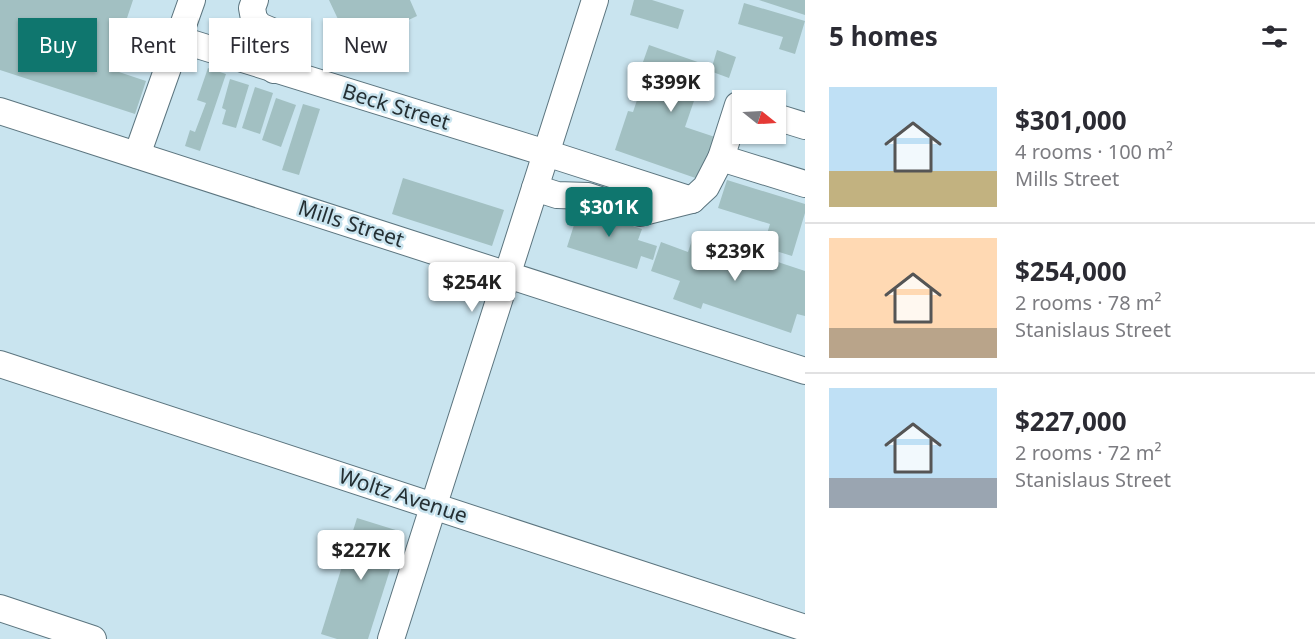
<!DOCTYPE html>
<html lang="en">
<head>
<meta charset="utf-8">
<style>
	:root { --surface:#fff; --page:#f2f2f3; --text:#2b2b33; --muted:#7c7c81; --line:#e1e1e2; --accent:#0f766e }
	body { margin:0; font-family:"Noto Sans",sans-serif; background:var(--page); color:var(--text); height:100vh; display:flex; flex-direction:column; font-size:22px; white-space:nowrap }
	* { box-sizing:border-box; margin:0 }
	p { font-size:20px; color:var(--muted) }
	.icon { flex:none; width:33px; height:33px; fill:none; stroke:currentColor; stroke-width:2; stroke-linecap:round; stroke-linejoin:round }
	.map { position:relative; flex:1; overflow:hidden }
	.details { display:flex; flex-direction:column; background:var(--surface); width:510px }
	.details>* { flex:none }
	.guide { position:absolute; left:18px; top:18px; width:570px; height:54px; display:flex; gap:12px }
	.needle { width:39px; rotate:108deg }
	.tools { position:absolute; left:732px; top:90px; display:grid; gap:12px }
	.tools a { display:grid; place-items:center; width:54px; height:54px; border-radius:0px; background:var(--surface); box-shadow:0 2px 4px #0004; font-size:30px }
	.price { position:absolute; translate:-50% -51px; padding:0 14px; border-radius:6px; background:#fff; color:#222; font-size:20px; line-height:39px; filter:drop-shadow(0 2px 3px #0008) }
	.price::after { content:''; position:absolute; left:50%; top:36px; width:18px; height:14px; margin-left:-9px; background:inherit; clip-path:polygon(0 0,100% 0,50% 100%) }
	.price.current { background:var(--accent); color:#fff }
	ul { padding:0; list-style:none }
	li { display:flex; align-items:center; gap:18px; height:150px; padding:0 24px }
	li+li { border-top:2px solid var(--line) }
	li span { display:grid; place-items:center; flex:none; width:168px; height:120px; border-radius:0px; color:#555 }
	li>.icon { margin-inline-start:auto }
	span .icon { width:72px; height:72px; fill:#fffc; stroke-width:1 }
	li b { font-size:26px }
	h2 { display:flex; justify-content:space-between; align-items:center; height:72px; padding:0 24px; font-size:26px }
	.chip { padding:0 21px; border-radius:0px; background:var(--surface); box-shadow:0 2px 4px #0004; font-size:21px; line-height:54px }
	.chip.current { background:var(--accent); color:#fff }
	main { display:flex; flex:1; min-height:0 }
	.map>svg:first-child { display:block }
	.building { fill:#a2c0c2 }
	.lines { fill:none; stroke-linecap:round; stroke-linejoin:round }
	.minor-casing { stroke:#5c757f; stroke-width:28 }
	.minor { stroke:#fff; stroke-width:26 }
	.labels { text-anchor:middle; stroke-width:5; stroke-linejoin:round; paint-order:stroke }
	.street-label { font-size:21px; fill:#242f33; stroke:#c9e4ef }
</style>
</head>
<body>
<main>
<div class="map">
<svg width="805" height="639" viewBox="0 0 805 639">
	<rect width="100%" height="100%" fill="#c9e4ef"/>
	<!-- building -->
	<g class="building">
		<polygon points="0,0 133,0 110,69 146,81 135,114 0,70"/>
		<polygon points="329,0 410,0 417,16 351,47"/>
		<polygon points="634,0 652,0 684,10 678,29 630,15"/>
		<polygon points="759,0 805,0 805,15"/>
		<polygon points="744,3 805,21 795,54 779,49 783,37 738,24"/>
		<polygon points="649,45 712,67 717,50 736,57 729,78 710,71 701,97 696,95 685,127 718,138 704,181 615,150 628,111 633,112 644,79 638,76"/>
		<polygon points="208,68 226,74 200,151 185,146 190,130 195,132 206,103 197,100"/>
		<polygon points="230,79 249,85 236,128 222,124 226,110 222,108"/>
		<polygon points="255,87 273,93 260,134 242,128"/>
		<polygon points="276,98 296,105 281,147 262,140"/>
		<polygon points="303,104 320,109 299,175 282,170"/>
		<polygon points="403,178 504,210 492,246 392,214"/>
		<polygon points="727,180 805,204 805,213 792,256 763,247 770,224 718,208"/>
		<polygon points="581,203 616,214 614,220 642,229 638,240 657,246 653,260 641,256 637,269 567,247"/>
		<polygon points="694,234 805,271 805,316 797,314 791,333 703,303 701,309 673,299 680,281 651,271 661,242 688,252"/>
		<polygon points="357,518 402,532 368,639 337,639 321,634"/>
	</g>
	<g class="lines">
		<defs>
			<g id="minor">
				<polyline points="255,0 252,8 254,19 260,26 281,35 283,39 274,70"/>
				<polyline points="178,39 546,153 692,200"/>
				<polyline points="742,106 738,105 721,158 805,184"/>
				<polyline points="0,111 805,371"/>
				<polyline points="776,117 805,126"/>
				<polyline points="137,155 192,0"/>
				<polyline points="535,188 557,195 588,196 640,213 692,200 706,187 721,158"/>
				<polyline points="0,364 805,628"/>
				<polyline points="0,608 93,639"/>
				<polyline points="391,639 595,0"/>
			</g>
		</defs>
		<!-- minor casing -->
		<use href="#minor" class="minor-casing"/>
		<!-- minor -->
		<use href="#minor" class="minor"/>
	</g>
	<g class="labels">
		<!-- street labels -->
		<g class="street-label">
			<text transform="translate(396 107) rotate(17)" y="7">Beck Street</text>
			<text transform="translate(351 224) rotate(18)" y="7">Mills Street</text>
			<text transform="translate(403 496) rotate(18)" y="7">Woltz Avenue</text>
		</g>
	</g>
</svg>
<div class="tools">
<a><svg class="needle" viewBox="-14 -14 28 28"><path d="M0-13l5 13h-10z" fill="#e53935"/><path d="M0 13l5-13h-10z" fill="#7c7c81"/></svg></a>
</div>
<b class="price" style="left:671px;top:113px">$399K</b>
<b class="price current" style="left:609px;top:238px">$301K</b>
<b class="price" style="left:735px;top:282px">$239K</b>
<b class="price" style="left:472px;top:313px">$254K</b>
<b class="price" style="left:361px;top:581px">$227K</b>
<div class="guide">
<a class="chip current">Buy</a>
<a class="chip">Rent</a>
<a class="chip">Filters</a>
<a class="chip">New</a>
</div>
</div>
<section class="details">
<h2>5 homes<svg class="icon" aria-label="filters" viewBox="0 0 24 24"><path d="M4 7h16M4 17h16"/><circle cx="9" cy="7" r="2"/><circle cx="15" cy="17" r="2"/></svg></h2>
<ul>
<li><span style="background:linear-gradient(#bfe0f5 70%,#c2b280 0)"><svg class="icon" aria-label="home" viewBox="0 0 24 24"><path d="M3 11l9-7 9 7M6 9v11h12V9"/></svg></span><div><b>$301,000</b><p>4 rooms · 100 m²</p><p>Mills Street</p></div></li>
<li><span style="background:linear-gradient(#ffd9b3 75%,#b9a48a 0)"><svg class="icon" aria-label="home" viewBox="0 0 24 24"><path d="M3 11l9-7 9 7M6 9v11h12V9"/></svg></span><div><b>$254,000</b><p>2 rooms · 78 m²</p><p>Stanislaus Street</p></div></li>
<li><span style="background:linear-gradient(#bfe0f5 75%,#9aa5b1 0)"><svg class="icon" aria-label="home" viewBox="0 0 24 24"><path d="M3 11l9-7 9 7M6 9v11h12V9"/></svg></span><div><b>$227,000</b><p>2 rooms · 72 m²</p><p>Stanislaus Street</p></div></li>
</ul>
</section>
</main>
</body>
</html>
